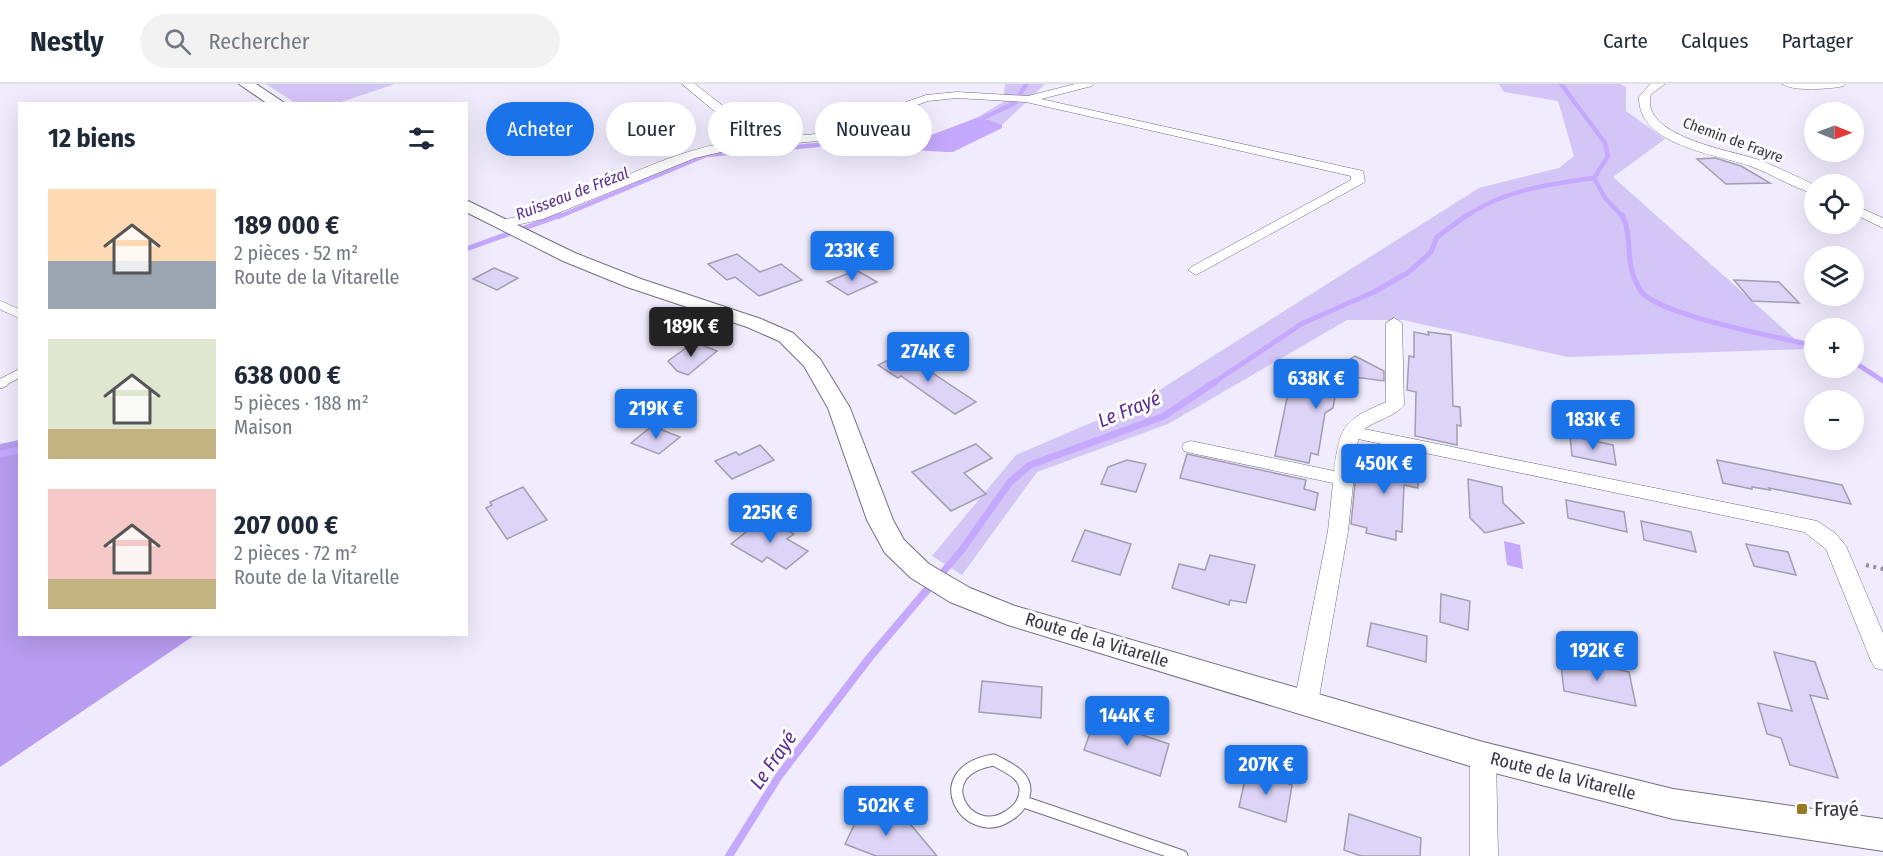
<!DOCTYPE html>
<html lang="fr">
<head>
<meta charset="utf-8">
<style>
	:root { --surface:#fff; --page:#f2f2f3; --text:#1f2937; --muted:#747a83; --line:#e0e1e3; --accent:#1a73e8 }
	body { margin:0; font-family:"Fira Sans Condensed",sans-serif; background:var(--page); color:var(--text); height:100vh; display:flex; flex-direction:column; font-size:22px; white-space:nowrap }
	* { box-sizing:border-box; margin:0 }
	p { font-size:20px; color:var(--muted) }
	.icon { flex:none; width:33px; height:33px; fill:none; stroke:currentColor; stroke-width:2; stroke-linecap:round; stroke-linejoin:round }
	.map { position:relative; flex:1; overflow:hidden }
	.panel { position:absolute; left:18px; top:18px; width:450px; height:534px; display:flex; flex-direction:column; background:var(--surface); border-radius:0px; box-shadow:0 6px 24px #0002 }
	.panel>* { flex:none }
	.top-card { position:absolute; left:486px; top:18px; width:570px; height:54px; display:flex; gap:12px }
	.needle { width:39px; rotate:91deg }
	.fabs { position:absolute; left:1804px; top:18px; display:grid; gap:12px }
	.fabs a { display:grid; place-items:center; width:60px; height:60px; border-radius:50%; background:var(--surface); box-shadow:0 6px 24px #0002; font-size:30px }
	.price { position:absolute; translate:-50% -51px; padding:0 14px; border-radius:6px; background:var(--accent); color:#fff; font-size:20px; line-height:39px; filter:drop-shadow(0 2px 3px #0008) }
	.price::after { content:''; position:absolute; left:50%; top:36px; width:18px; height:14px; margin-left:-9px; background:inherit; clip-path:polygon(0 0,100% 0,50% 100%) }
	.price.current { background:#222; color:#fff }
	ul { padding:0; list-style:none }
	li { display:flex; align-items:center; gap:18px; height:150px; padding:0 30px }
	li span { display:grid; place-items:center; flex:none; width:168px; height:120px; border-radius:0px; color:#555 }
	li>.icon { margin-inline-start:auto }
	span .icon { width:72px; height:72px; fill:#fffc; stroke-width:1 }
	li b { font-size:26px }
	h2 { display:flex; justify-content:space-between; align-items:center; height:72px; padding:0 30px; font-size:26px }
	.tag { padding:0 21px; border-radius:27px; background:var(--surface); box-shadow:0 6px 24px #0002; font-size:21px; line-height:54px }
	.tag.current { background:var(--accent); color:#fff }
	header { display:flex; align-items:center; gap:36px; box-sizing:border-box; height:84px; padding:0 30px; background:var(--surface); border-bottom:2px solid var(--line) }
	header strong { font-size:28px }
	nav { display:flex; gap:33px; margin-inline-start:auto; font-size:21px }
	.search { width:420px; height:54px; background:var(--page); display:flex; align-items:center; gap:15px; box-sizing:border-box; padding:0 21px; border-radius:33px; color:var(--muted); font-size:22px }
	.map>svg:first-child { display:block }
	.green { fill:#d4c5f7 }
	.forest { fill:#b89df0 }
	.water { fill:#c5a9fe }
	.lines { fill:none; stroke-linecap:round; stroke-linejoin:round }
	.stream-far3 { stroke:#c5a9fe; stroke-width:4.5 }
	.stream-far2 { stroke:#c5a9fe; stroke-width:5 }
	.stream-far1 { stroke:#c5a9fe; stroke-width:7 }
	.stream { stroke:#c5a9fe; stroke-width:8 }
	.building { fill:#ded4f7; stroke:#a29daf; stroke-width:1.5 }
	.service-far2-casing { stroke:#746f7f; stroke-width:9 }
	.service-far1-casing { stroke:#746f7f; stroke-width:10 }
	.service-casing { stroke:#746f7f; stroke-width:13 }
	.minor-casing { stroke:#746f7f; stroke-width:1 }
	.tertiary-casing { stroke:#746f7f; stroke-width:2 }
	.path { stroke:#928f9b; stroke-width:4; stroke-dasharray:3 4.5; stroke-linecap:butt }
	.service-far2 { stroke:#fff; stroke-width:8 }
	.service-far1 { stroke:#fff; stroke-width:9 }
	.service { stroke:#fff; stroke-width:11 }
	.minor { fill:#fff; fill-rule:evenodd }
	.tertiary { fill:#fff; fill-rule:evenodd }
	.poi-dot { fill:#987922; stroke:#fcfbff; stroke-width:2 }
	.labels { text-anchor:middle; stroke-width:6; stroke-linejoin:round; paint-order:stroke }
	.far-street-label { font-size:15px; fill:#3a383f; stroke:#fcfbff }
	.far-water-label { font-size:16px; font-style:italic; fill:#583090; stroke:#fcfbff }
	.street-label { font-size:18px; fill:#3a383f; stroke:#fcfbff }
	.water-label { font-size:20px; font-style:italic; fill:#583090; stroke:#fcfbff }
	.near-poi-label { font-size:21px; fill:#3a383f; stroke:#fcfbff; text-anchor:start }
</style>
</head>
<body>
<header>
<strong>Nestly</strong>
<div class="search"><svg class="icon" aria-label="search" viewBox="0 0 24 24"><circle cx="10" cy="10" r="6"/><path d="M15 15l6 6"/></svg>Rechercher</div>
<nav><a>Carte</a><a>Calques</a><a>Partager</a></nav>
</header>
<div class="map">
<svg width="1883" height="772" viewBox="0 0 1883 772">
	<rect width="100%" height="100%" fill="#f0ebfd"/>
	<!-- green -->
	<g class="green">
		<polygon points="266,0 395,0 338,19 297,20"/>
		<polygon points="1005,0 1045,0 1002,41 990,36 976,34 1003,18"/>
		<polygon points="1499,0 1620,0 1626,3 1626,27 1665,55 1613,93 1806,265 1568,273 1403,236 1347,236 1168,340 1037,388 962,491 932,472 1016,371 1142,317 1479,104 1559,84 1574,72 1558,17 1504,8"/>
	</g>
	<!-- forest -->
	<polygon class="forest" points="19,356 20,550 195,551 0,683 0,360"/>
	<!-- water -->
	<g class="water">
		<polygon points="976,34 990,36 1002,41 1002,44 953,68 946,68 866,63 810,62 812,60 926,53"/>
		<polygon points="1504,457 1520,461 1523,485 1507,481"/>
	</g>
	<g class="lines">
		<!-- stream-far3 -->
		<g class="stream-far3">
			<polyline points="975,38 1015,19 1026,0"/>
			<polyline points="1594,94 1605,114 1623,133"/>
			<polyline points="558,133 706,71 818,61"/>
			<path d="M1465,133C1503,106 1550,100 1594,94L1608,72L1605,59L1561,0"/>
		</g>
		<!-- stream-far2 -->
		<g class="stream-far2">
			<path d="M1622,131C1633,151 1625,178 1636,198C1638,202 1640,207 1643,210C1672,234 1775,252 1815,262"/>
			<polyline points="466,165 561,131"/>
			<polyline points="1854,278 1883,297"/>
			<polyline points="1213,299 1303,239 1374,208 1409,188 1431,168 1437,153 1467,131"/>
		</g>
		<!-- stream-far1 -->
		<g class="stream-far1">
			<polyline points="0,370 20,366"/>
			<polyline points="925,509 961,467 1010,398 1030,381 1164,332 1215,298"/>
		</g>
		<!-- stream -->
		<polyline class="stream" points="729,772 779,692 870,573 926,507"/>
	</g>
	<!-- building -->
	<g class="building">
		<polygon points="1715,74 1741,82 1770,99 1726,100 1697,75"/>
		<polygon points="737,170 760,188 781,180 802,196 759,212 735,193 727,196 708,180"/>
		<polygon points="494,184 518,194 497,206 473,195"/>
		<polygon points="856,186 877,198 848,211 827,198"/>
		<polygon points="1734,196 1779,198 1799,219 1752,217"/>
		<polygon points="1414,248 1429,251 1428,248 1451,251 1453,322 1460,323 1461,342 1457,341 1457,361 1415,352 1416,308 1407,306 1409,272 1414,273"/>
		<polygon points="694,258 717,267 688,291 677,287 668,277"/>
		<polygon points="903,269 922,282 976,318 955,330 901,292 898,294 878,281"/>
		<polygon points="1355,272 1384,287 1384,297 1339,291 1333,324 1325,329 1318,371 1311,369 1309,379 1275,372 1287,314"/>
		<polygon points="652,342 680,353 659,370 631,359"/>
		<polygon points="1570,352 1613,361 1616,381 1572,372"/>
		<polygon points="976,360 992,374 964,389 986,410 951,427 912,388"/>
		<polygon points="760,361 774,376 732,395 715,377 736,368 739,371"/>
		<polygon points="1383,365 1418,373 1418,404 1404,401 1402,448 1396,447 1396,456 1366,449 1367,444 1351,440 1356,390 1371,394 1371,385 1381,387"/>
		<polygon points="1187,370 1306,396 1304,405 1318,409 1315,426 1180,394"/>
		<polygon points="1127,376 1146,380 1136,408 1101,400 1108,383"/>
		<polygon points="1717,376 1842,401 1851,420 1769,404 1770,406 1752,403 1752,405 1723,399"/>
		<polygon points="1468,395 1502,403 1503,419 1524,439 1485,449 1470,434"/>
		<polygon points="523,403 547,436 507,455 486,424 492,421 490,418"/>
		<polygon points="1566,416 1624,428 1627,448 1568,434"/>
		<polygon points="764,434 794,450 787,455 808,467 786,485 767,473 762,478 731,460"/>
		<polygon points="1641,437 1691,448 1696,468 1644,456"/>
		<polygon points="1085,446 1131,460 1120,491 1072,477"/>
		<polygon points="1746,460 1788,468 1796,491 1754,482"/>
		<polygon points="1210,471 1255,481 1246,519 1230,516 1229,521 1172,504 1179,480 1205,486"/>
		<polygon points="1441,510 1470,517 1468,546 1440,538"/>
		<polygon points="1371,539 1427,552 1426,578 1367,562"/>
		<polygon points="1774,568 1815,578 1828,615 1810,611 1838,694 1790,681 1781,654 1767,650 1758,619 1792,627"/>
		<polygon points="1560,573 1629,588 1636,622 1564,607"/>
		<polygon points="982,597 1042,603 1041,634 979,628"/>
		<polygon points="1095,635 1169,660 1160,692 1084,666"/>
		<polygon points="1247,686 1292,701 1286,738 1239,723"/>
		<polygon points="863,723 911,741 937,772 876,772 845,760"/>
		<polygon points="1349,730 1421,754 1420,772 1361,772 1344,766"/>
	</g>
	<g class="lines">
		<defs>
			<g id="service-far2">
				<polyline points="0,221 20,230"/>
				<polyline points="1,299 20,289"/>
			</g>
			<polyline id="service-far1" points="0,300 4,298"/>
			<g id="service">
				<path d="M994,676C1006,683 1026,690 1025,707C1024,719 1018,726 1008,732C967,759 924,687 994,676Z"/>
				<polyline points="1024,718 1182,772"/>
			</g>
			<g id="minor">
				<path d="M682,0H695L754,46L760,55L816,50L926,11L957,8L1028,12L1075,0H1094L1092,2L1041,15L1363,87L1365,98L1196,191L1188,186L1191,183L1351,96V92L1026,18L957,14L928,17L818,57L734,65L695,74L543,135L503,144L498,143L496,140L498,137C510,134 522,132 534,129C606,106 673,61 749,56Z"/>
				<path d="M1665,0L1651,10C1639,52 1729,66 1756,75C1776,82 1795,92 1815,101V110C1793,104 1772,90 1750,82C1717,70 1638,62 1639,13L1650,0Z"/>
				<path d="M1782,0H1846L1844,2C1831,5 1793,8 1782,0Z"/>
				<polygon points="1854,121 1883,134 1883,144 1854,130"/>
				<path d="M1394,234L1402,239L1404,321C1396,332 1375,337 1364,345L1817,437L1835,449L1846,462L1883,549V586L1875,584L1871,577L1826,465L1804,448L1358,355L1348,447L1318,619L1315,626L1306,629L1297,626L1294,619L1328,447L1333,399L1191,369L1184,367L1182,363L1184,359L1191,357L1334,387C1340,341 1344,336 1386,318V239Z"/>
				<polygon points="1483,661 1492,664 1496,672 1498,772 1470,772 1470,672 1474,664"/>
			</g>
			<g id="tertiary">
				<polygon points="239,0 256,0 286,20 268,20"/>
				<polygon points="466,116 575,169 641,195 761,235 793,249 820,275 850,324 893,436 904,456 929,480 970,504 1015,522 1483,658 1673,705 1883,735 1883,767 1673,735 1483,686 1008,541 950,518 911,494 885,469 867,436 828,324 804,282 779,257 747,243 627,203 563,177 466,128"/>
			</g>
		</defs>
		<!-- service-far2 casing -->
		<use href="#service-far2" class="service-far2-casing"/>
		<!-- service-far1 casing -->
		<use href="#service-far1" class="service-far1-casing"/>
		<!-- service casing -->
		<use href="#service" class="service-casing"/>
		<!-- minor casing -->
		<use href="#minor" class="minor-casing"/>
		<!-- tertiary casing -->
		<use href="#tertiary" class="tertiary-casing"/>
		<!-- path -->
		<polyline class="path" points="1866,481 1883,485"/>
		<!-- service-far2 -->
		<use href="#service-far2" class="service-far2"/>
		<!-- service-far1 -->
		<use href="#service-far1" class="service-far1"/>
		<!-- service -->
		<use href="#service" class="service"/>
		<!-- minor -->
		<use href="#minor" class="minor"/>
		<!-- tertiary -->
		<use href="#tertiary" class="tertiary"/>
	</g>
	<!-- markers -->
	<rect class="poi-dot" x="1796" y="719" width="12" height="12" rx="3"/>
	<g class="labels">
		<!-- far-street labels -->
		<g class="far-street-label">
			<text transform="translate(1733 56) rotate(20)" y="5">Chemin de Frayre</text>
		</g>
		<!-- far-water labels -->
		<g class="far-water-label">
			<text transform="translate(572 109) rotate(-21)" y="6">Ruisseau de Frézal</text>
		</g>
		<!-- street labels -->
		<g class="street-label">
			<text transform="translate(1097 556) rotate(17)" y="6">Route de la Vitarelle</text>
			<text transform="translate(1563 692) rotate(14)" y="6">Route de la Vitarelle</text>
		</g>
		<!-- water labels -->
		<g class="water-label">
			<text transform="translate(1129 325) rotate(-22)" y="7">Le Frayé</text>
			<text transform="translate(773 676) rotate(-55)" y="7">Le Frayé</text>
		</g>
		<!-- near-poi labels -->
		<g class="near-poi-label">
			<text x="1814" y="732">Frayé</text>
		</g>
	</g>
</svg>
<div class="fabs">
<a><svg class="needle" viewBox="-14 -14 28 28"><path d="M0-13l5 13h-10z" fill="#e53935"/><path d="M0 13l5-13h-10z" fill="#747a83"/></svg></a>
<a><svg class="icon" aria-label="locate" viewBox="0 0 24 24"><circle cx="12" cy="12" r="6"/><path d="M12 2v4M12 18v4M2 12h4M18 12h4"/></svg></a>
<a><svg class="icon" aria-label="layers" viewBox="0 0 24 24"><path d="M12 4l9 5-9 5-9-5zM3 14l9 5 9-5"/></svg></a>
<a>+</a>
<a>−</a>
</div>
<b class="price" style="left:852px;top:198px">233K €</b>
<b class="price current" style="left:691px;top:274px">189K €</b>
<b class="price" style="left:928px;top:299px">274K €</b>
<b class="price" style="left:1316px;top:326px">638K €</b>
<b class="price" style="left:656px;top:356px">219K €</b>
<b class="price" style="left:1593px;top:367px">183K €</b>
<b class="price" style="left:1384px;top:411px">450K €</b>
<b class="price" style="left:770px;top:460px">225K €</b>
<b class="price" style="left:1597px;top:598px">192K €</b>
<b class="price" style="left:1127px;top:663px">144K €</b>
<b class="price" style="left:1266px;top:712px">207K €</b>
<b class="price" style="left:886px;top:753px">502K €</b>
<div class="top-card">
<a class="tag current">Acheter</a>
<a class="tag">Louer</a>
<a class="tag">Filtres</a>
<a class="tag">Nouveau</a>
</div>
<section class="panel">
<h2>12 biens<svg class="icon" aria-label="filters" viewBox="0 0 24 24"><path d="M4 7h16M4 17h16"/><circle cx="9" cy="7" r="2"/><circle cx="15" cy="17" r="2"/></svg></h2>
<ul>
<li><span style="background:linear-gradient(#ffd9b3 60%,#9aa5b1 0)"><svg class="icon" aria-label="home" viewBox="0 0 24 24"><path d="M3 11l9-7 9 7M6 9v11h12V9"/></svg></span><div><b>189 000 €</b><p>2 pièces · 52 m²</p><p>Route de la Vitarelle</p></div></li>
<li><span style="background:linear-gradient(#dfe7d0 75%,#c2b280 0)"><svg class="icon" aria-label="home" viewBox="0 0 24 24"><path d="M3 11l9-7 9 7M6 9v11h12V9"/></svg></span><div><b>638 000 €</b><p>5 pièces · 188 m²</p><p>Maison</p></div></li>
<li><span style="background:linear-gradient(#f6c9c9 75%,#c2b280 0)"><svg class="icon" aria-label="home" viewBox="0 0 24 24"><path d="M3 11l9-7 9 7M6 9v11h12V9"/></svg></span><div><b>207 000 €</b><p>2 pièces · 72 m²</p><p>Route de la Vitarelle</p></div></li>
</ul>
</section>
</div>
</body>
</html>
